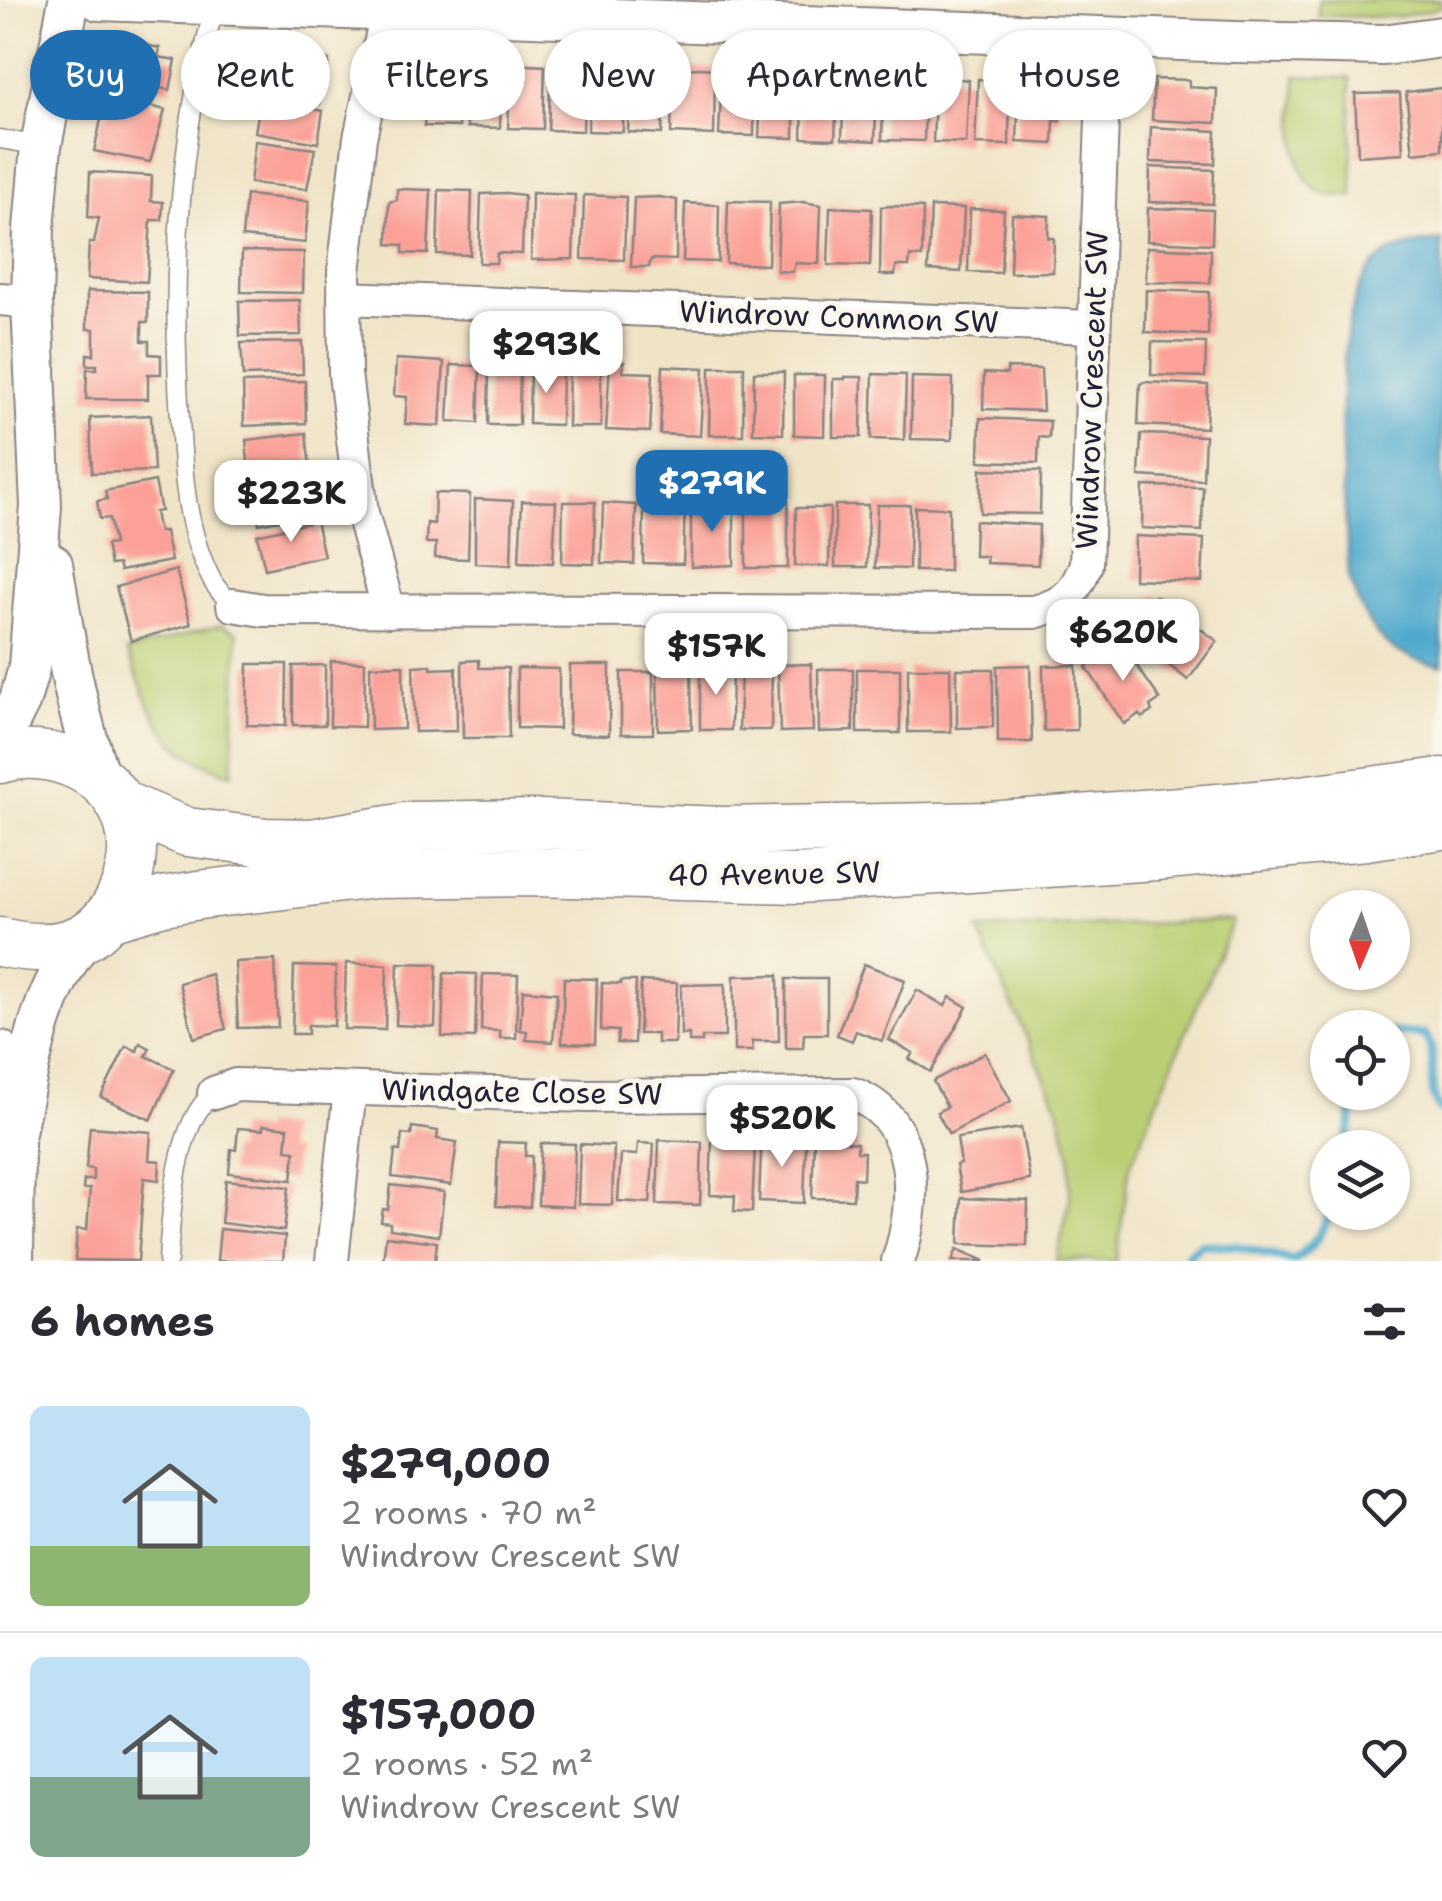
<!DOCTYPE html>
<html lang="en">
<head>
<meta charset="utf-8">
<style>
	:root { --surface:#fff; --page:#f7f7f7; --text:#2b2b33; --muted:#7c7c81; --line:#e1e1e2; --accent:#1f6fb2 }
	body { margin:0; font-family:"Shantell Sans",sans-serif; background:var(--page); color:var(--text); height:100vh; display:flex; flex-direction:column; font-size:38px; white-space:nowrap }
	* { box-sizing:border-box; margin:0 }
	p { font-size:32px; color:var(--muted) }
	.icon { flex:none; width:55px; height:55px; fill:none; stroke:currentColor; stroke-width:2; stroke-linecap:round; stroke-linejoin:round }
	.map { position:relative; height:1261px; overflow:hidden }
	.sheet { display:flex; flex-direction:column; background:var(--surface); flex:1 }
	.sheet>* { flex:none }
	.banner { position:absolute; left:30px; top:30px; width:1382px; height:90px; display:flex; gap:20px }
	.needle { width:65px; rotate:182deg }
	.controls { position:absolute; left:1310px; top:890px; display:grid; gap:20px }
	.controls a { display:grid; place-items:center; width:100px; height:100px; border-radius:50%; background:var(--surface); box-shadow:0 2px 8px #0004; font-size:50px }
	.price { position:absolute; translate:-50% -85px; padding:0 22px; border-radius:20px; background:#fff; color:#222; font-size:32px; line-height:65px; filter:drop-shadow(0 2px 5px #0008) }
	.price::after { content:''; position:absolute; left:50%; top:60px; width:30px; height:22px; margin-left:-15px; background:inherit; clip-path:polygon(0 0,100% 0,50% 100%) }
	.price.selected { background:var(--accent); color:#fff }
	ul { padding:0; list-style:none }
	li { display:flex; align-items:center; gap:30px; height:250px; padding:0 30px }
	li+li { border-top:2px solid var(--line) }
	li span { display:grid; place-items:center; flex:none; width:280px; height:200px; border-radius:15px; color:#555 }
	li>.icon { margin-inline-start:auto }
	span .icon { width:120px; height:120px; fill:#fffc; stroke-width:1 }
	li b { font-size:42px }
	h2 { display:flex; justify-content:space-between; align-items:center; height:120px; padding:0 30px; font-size:42px }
	.chip { padding:0 35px; border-radius:45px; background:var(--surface); box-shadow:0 2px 8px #0004; font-size:35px; line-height:90px }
	.chip.selected { background:var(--accent); color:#fff }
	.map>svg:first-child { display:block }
	.green { fill:#bacf73; stroke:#6e7857; stroke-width:2.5 }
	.water { fill:#4ea8cc; stroke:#386584; stroke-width:2.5 }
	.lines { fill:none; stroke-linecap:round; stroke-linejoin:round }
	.stream { stroke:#4ea8cc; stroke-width:9 }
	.building { fill:#fba198 }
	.service-casing { stroke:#898381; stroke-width:21 }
	.minor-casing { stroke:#898381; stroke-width:36 }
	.tertiary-casing { stroke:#898381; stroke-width:44 }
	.secondary-casing { stroke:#898381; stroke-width:51 }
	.service { stroke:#fff; stroke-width:18 }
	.minor { stroke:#fff; stroke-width:32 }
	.tertiary { stroke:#fff; stroke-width:40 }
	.secondary { stroke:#fff; stroke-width:48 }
	.labels { text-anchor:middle; stroke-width:9; stroke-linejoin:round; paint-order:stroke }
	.street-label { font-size:30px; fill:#22223b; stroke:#fbf7ec }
</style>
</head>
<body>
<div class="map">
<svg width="1442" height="1261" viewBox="0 0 1442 1261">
	<rect width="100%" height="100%" fill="#fbf7ec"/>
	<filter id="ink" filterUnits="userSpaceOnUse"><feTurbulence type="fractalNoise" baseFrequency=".01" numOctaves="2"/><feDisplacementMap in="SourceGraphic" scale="20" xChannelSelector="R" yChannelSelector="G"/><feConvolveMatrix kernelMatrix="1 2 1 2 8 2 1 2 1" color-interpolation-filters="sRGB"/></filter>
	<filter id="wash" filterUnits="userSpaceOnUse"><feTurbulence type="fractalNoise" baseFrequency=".0048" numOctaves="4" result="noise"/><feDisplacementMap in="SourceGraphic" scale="40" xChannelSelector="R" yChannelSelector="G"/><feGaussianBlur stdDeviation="2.25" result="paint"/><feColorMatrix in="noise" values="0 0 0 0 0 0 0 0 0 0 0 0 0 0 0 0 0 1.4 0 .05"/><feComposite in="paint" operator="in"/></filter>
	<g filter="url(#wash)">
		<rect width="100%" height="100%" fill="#f0e4c7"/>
		<!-- green -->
		<g class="green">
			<polygon points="1319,0 1442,0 1442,7 1398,17 1318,16"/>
			<path d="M1296,76L1350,78L1353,196C1344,195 1329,197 1322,193C1286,177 1297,108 1296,76Z"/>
			<path d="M221,625L238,633L232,774C160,753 153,714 127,651Z"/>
			<polygon points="1233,920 1130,1166 1116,1261 1056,1261 1070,1200 1070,1154 1057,1105 978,930"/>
		</g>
		<!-- water -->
		<path class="water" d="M1442,240V666C1384,656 1368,632 1349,578C1346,507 1323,309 1377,261C1394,245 1420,244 1442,240Z"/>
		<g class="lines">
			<!-- stream -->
			<g class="stream">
				<path d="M1392,1032L1425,1035C1442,1062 1422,1090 1442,1111"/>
				<polyline points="1345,1148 1351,1123 1352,1092"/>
				<path d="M1186,1261L1189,1253L1201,1244L1236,1246L1293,1260C1313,1248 1322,1234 1329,1212"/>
			</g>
		</g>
		<g id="blocks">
			<!-- building -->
			<g class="building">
				<polygon points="124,41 160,48 158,57 176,60 170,90 154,87 150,106 165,110 150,162 94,151 102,115 108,116 111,98 104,96 106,86 112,87 115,73 117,74"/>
				<polygon points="294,53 329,60 320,104 262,92 269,57 292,61"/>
				<polygon points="420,60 461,62 459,127 424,126 425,112 418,112"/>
				<polygon points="488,62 502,64 500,128 467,127 468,63"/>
				<polygon points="511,64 545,66 543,129 508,128"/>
				<polygon points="585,67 583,131 548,130 551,68"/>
				<polygon points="590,67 623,68 623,132 588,131"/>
				<polygon points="698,68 715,69 714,135 671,133 673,70"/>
				<polygon points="648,69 664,69 662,134 628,132 631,71"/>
				<polygon points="722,71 755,73 754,136 719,135"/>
				<polygon points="762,72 794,76 794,138 759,137"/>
				<polygon points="804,73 838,74 835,139 802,138"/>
				<polygon points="844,75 877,76 875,141 842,139"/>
				<polygon points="936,76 969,80 966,143 933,142"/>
				<polygon points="884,77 926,78 924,141 882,140"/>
				<polygon points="978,79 1010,81 1009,145 975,144"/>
				<polygon points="1154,79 1189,80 1189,87 1217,89 1216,123 1152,120"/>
				<polygon points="1019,83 1061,87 1060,121 1054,121 1053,144 1017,142"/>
				<polygon points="1442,88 1442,150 1413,153 1406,92"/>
				<polygon points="1400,93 1403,153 1358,156 1355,94"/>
				<polygon points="261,99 323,111 318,143 255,132"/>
				<polygon points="1151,127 1216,131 1215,164 1150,162"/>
				<polygon points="255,141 315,149 307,189 250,183"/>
				<polygon points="1150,167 1214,170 1213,204 1149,202"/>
				<polygon points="90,172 152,176 151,201 163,202 162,220 151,220 147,282 87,279 89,243 94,243 99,218 88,217"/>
				<polygon points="397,189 431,190 428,254 403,253 403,245 388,244 389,202 397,200"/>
				<polygon points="439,190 472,191 470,255 437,254"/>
				<polygon points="506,193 524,195 522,254 497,253 496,263 479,263 481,194"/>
				<polygon points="532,193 575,195 573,259 531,260"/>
				<polygon points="246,195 309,201 305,243 242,237"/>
				<polygon points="584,195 626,197 624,260 582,259"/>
				<polygon points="659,197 677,200 676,260 651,259 649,267 631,267 634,198"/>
				<polygon points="728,201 770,202 768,265 726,263"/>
				<polygon points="803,202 821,205 819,264 795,263 793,272 777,271 779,204"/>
				<polygon points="685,203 719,205 718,262 683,261"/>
				<polygon points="892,206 923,208 922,257 910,256 909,266 896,266 895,275 880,275 881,207"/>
				<polygon points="830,207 872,209 870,266 828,265"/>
				<polygon points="931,207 964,208 961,272 928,270"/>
				<polygon points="1148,208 1213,210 1212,244 1147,241"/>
				<polygon points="970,209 1004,210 1001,273 968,272"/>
				<polygon points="1012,214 1049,216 1048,238 1054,238 1053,272 1010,273"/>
				<polygon points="1147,247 1211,250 1210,283 1146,282"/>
				<polygon points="242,251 304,252 303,293 241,292"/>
				<polygon points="1146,290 1209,292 1208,335 1145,332"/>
				<polygon points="87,291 148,292 148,322 142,322 142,341 149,341 149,354 161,355 161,374 148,374 148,399 86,399 87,369 97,369 97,365 87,365 87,354 94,355 94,329 87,329"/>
				<polygon points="300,300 301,335 240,336 239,301"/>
				<polygon points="302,342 303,374 243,376 241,343"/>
				<polygon points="1152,342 1206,343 1205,377 1151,375"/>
				<polygon points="396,359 444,362 440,426 405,424 407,397 394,396"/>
				<polygon points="610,362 624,362 623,372 653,373 650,432 606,430"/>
				<polygon points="451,365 480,366 478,423 448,421"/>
				<polygon points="489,365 520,365 519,425 488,425"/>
				<polygon points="569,365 601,365 601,427 568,427"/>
				<polygon points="663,366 704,368 700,436 660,434"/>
				<polygon points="530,367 562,368 561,425 529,424"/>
				<polygon points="710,367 744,367 743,435 709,435"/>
				<polygon points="1007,368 1041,369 1043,411 983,409 984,373 1007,374"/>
				<polygon points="754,372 784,372 783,434 753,433"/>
				<polygon points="873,374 906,375 904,440 871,439"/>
				<polygon points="794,375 825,375 824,436 794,435"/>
				<polygon points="845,377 862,377 861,437 833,437 833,379 845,379"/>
				<polygon points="912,377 953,378 952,440 911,439"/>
				<polygon points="305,381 306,423 244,426 243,383"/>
				<polygon points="1144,382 1208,385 1206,428 1138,425 1140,384"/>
				<polygon points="151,415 154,471 92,473 90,418"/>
				<polygon points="980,418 1050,421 1049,438 1039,437 1038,463 979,461"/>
				<polygon points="306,433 310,467 249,473 246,440"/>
				<polygon points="1141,434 1205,436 1203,480 1139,476"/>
				<polygon points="981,469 1041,471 1040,514 980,513"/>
				<polygon points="314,473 317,492 311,493 315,513 259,524 251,485"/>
				<polygon points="155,481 161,511 155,512 159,532 165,531 171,561 120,571 118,564 110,565 106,545 114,544 109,518 100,519 97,501 107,499 105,491"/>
				<polygon points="1143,486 1203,487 1202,531 1142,528"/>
				<polygon points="435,493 470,494 468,559 435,558 436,543 426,543 427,523 434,524"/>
				<polygon points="475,499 513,501 511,565 475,563"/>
				<polygon points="522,501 556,502 553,563 519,562"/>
				<rect x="746" y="501" width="42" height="67"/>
				<polygon points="563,502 595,502 594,564 562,563"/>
				<polygon points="603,503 636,505 634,564 601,563"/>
				<polygon points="644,504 685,505 683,564 643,563"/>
				<polygon points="691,504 734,504 734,565 691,567"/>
				<polygon points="835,505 868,505 867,567 835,567"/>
				<polygon points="877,505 910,505 909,569 875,568"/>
				<polygon points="915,507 949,508 949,571 915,571"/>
				<polygon points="796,508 830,508 829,566 795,566"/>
				<polygon points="316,521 324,556 265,569 257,535"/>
				<polygon points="975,521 1039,525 1038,565 986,563 987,556 974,556"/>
				<polygon points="1135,536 1204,539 1202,582 1134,579"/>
				<polygon points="176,570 191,624 131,641 116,587"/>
				<polygon points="1156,596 1217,641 1188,680 1140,643 1148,632 1142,627 1152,614 1146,610"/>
				<polygon points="1121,643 1160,699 1150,706 1152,711 1142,718 1139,714 1124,724 1086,667"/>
				<polygon points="479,660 479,668 508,668 509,738 463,738 462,661"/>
				<polygon points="331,661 365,662 364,727 330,726"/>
				<polygon points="248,664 287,664 286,726 247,725"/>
				<polygon points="752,664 772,665 771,730 739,730 741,667 752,668"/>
				<polygon points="811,664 813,731 780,732 778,665"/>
				<polygon points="325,665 325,725 293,725 293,666"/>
				<polygon points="403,665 404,729 371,730 370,666"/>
				<polygon points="431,665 431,669 456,668 457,731 415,732 413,666"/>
				<polygon points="570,665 610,665 609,735 569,734"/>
				<polygon points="1030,665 1032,742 998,742 997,666"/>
				<polygon points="1076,665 1077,730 1044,731 1043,666"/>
				<polygon points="700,666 732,666 731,730 700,730"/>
				<polygon points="517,668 559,669 559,729 517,728"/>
				<polygon points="691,668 692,729 658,730 657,669"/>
				<polygon points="908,668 950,668 951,732 908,732"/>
				<polygon points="818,669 853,669 853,731 819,732"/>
				<rect x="857" y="669" width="43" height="64"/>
				<polygon points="957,669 993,669 993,727 957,728"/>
				<rect x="621" y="672" width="32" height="62"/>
				<polygon points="275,960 278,1027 238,1028 235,962"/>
				<polygon points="346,963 387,965 385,1030 344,1029"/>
				<polygon points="398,963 437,964 435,1027 396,1025"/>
				<polygon points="864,964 905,980 882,1041 856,1031 852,1041 837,1035"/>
				<polygon points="294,966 336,967 334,1026 308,1025 308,1034 292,1034"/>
				<polygon points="444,973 477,974 475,1038 442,1037"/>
				<polygon points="211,974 226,1029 194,1038 179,983"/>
				<polygon points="483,974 518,975 516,1038 500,1038 500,1031 481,1030"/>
				<polygon points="778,975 779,1041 752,1041 753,1051 734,1051 734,976"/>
				<polygon points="564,978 597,979 595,1044 562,1043"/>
				<polygon points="786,979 827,979 827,1034 804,1034 803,1048 786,1048"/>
				<polygon points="621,981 636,981 634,1043 617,1043 618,1031 601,1030 602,983 621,984"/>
				<polygon points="641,981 677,983 675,1043 657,1043 657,1034 639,1034"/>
				<polygon points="725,984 725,1037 702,1037 702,1042 689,1042 689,1034 681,1035 681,985"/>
				<polygon points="523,990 557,993 553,1042 526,1040 527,1031 520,1030"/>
				<polygon points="917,990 945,1006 950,997 967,1007 931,1072 909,1059 913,1053 889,1040"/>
				<polygon points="140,1043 150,1048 146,1056 174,1069 151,1120 101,1097 126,1046 137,1051"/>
				<polygon points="985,1053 1011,1101 949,1134 937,1112 947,1107 933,1081"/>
				<polygon points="263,1125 288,1128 286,1150 295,1151 292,1180 229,1173 231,1149 236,1150 238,1128 263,1130"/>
				<polygon points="90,1127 151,1132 149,1160 160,1161 159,1180 144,1178 138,1261 75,1260 77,1229 87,1230 90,1189 83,1189 84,1180 93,1180 93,1169 86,1168"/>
				<polygon points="412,1127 438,1131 437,1139 457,1142 451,1185 392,1177 395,1150 400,1151 402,1134 411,1135"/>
				<polygon points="1021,1128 1030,1180 961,1192 956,1165 961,1164 957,1138"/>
				<polygon points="762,1132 778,1132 778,1142 806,1143 804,1203 759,1201"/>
				<polygon points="712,1136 729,1137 729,1141 755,1142 752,1212 734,1211 735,1196 710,1195"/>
				<polygon points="814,1139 857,1143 857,1152 864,1152 863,1179 854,1178 853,1199 812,1198"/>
				<polygon points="659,1140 702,1142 700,1205 657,1204"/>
				<polygon points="498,1142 526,1143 525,1156 532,1156 530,1207 496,1206"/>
				<polygon points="541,1143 575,1144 573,1207 538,1205"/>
				<polygon points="638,1143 654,1144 650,1203 618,1201 621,1154 637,1155"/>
				<polygon points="580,1144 614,1146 612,1205 578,1204"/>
				<polygon points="226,1180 289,1187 284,1231 221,1223"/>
				<polygon points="391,1185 444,1192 439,1236 390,1229 390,1223 381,1222 383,1209 388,1210"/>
				<polygon points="961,1198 1028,1201 1027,1246 959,1244"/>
				<polygon points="220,1229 285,1236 283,1261 217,1261"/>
				<polygon points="386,1236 437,1242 435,1261 383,1261"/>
				<polygon points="957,1249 985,1261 952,1261"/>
			</g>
		</g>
	</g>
	<g filter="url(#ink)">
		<use href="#blocks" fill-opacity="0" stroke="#898381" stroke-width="2.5"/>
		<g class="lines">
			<defs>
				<g id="service">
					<path d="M216,2C178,135 171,282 180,419C183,474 186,533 213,582C218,591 226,598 233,605"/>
					<polyline points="0,139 41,146"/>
					<path d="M168,1261C171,1214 175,1122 214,1093"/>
				</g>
				<g id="minor">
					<polyline points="387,12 360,138 344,271 345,374 362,513 389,611"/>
					<polyline points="344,298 1093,327"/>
					<polyline points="0,299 32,302"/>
					<path d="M233,605L263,610L1034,612C1065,604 1075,594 1086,564L1105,36"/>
					<path d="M214,1093L236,1085L588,1096L853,1094C920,1119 918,1203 898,1261"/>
					<polyline points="332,1261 350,1089"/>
				</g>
				<g id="tertiary">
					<polyline points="99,0 1235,42 1383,45 1442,37"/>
					<path d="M52,564C64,637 75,711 101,782"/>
					<polyline points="0,740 20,700 29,668 41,506 32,302 34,229 41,146 69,0"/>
					<polyline points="0,1051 14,1137 13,1261"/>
					<path d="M14,1137C30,1062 36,1001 83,938"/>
				</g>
				<g id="secondary">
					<path d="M0,759C51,744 114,770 129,825C140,865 120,918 83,938C58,951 26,948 0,942"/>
					<polyline points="122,805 187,832 266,842 312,843 412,826 540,824 723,831 990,826 1269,804 1442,782"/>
					<polyline points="108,917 163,901 199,895 375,874 533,872 798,879 1156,856 1366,836 1442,825"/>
				</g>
			</defs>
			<!-- service casing -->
			<use href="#service" class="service-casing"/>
			<!-- minor casing -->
			<use href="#minor" class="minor-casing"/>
			<!-- tertiary casing -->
			<use href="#tertiary" class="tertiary-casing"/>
			<!-- secondary casing -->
			<use href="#secondary" class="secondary-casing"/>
			<!-- service -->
			<use href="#service" class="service"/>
			<!-- minor -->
			<use href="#minor" class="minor"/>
			<!-- tertiary -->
			<use href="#tertiary" class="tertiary"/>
			<!-- secondary -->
			<use href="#secondary" class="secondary"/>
		</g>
	</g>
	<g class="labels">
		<!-- street labels -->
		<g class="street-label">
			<text transform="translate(839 317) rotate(2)" y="10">Windrow Common SW</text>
			<text transform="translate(1092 390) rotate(-88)" y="10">Windrow Crescent SW</text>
			<text transform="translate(774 874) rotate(-1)" y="10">40 Avenue SW</text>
			<text transform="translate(522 1092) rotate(1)" y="10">Windgate Close SW</text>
		</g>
	</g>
</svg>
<div class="controls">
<a><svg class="needle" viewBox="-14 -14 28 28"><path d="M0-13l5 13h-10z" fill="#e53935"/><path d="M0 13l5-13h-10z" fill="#7c7c81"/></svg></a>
<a><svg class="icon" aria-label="locate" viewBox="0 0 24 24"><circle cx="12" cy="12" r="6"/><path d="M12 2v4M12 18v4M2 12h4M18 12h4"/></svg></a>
<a><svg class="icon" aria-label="layers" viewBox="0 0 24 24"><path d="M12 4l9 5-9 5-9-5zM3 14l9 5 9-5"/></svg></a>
</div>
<b class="price" style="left:546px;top:396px">$293K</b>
<b class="price selected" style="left:712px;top:535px">$279K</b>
<b class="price" style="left:291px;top:545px">$223K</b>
<b class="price" style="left:1123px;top:684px">$620K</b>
<b class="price" style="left:716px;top:698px">$157K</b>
<b class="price" style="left:782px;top:1170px">$520K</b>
<div class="banner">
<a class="chip selected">Buy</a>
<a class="chip">Rent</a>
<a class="chip">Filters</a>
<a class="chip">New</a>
<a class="chip">Apartment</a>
<a class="chip">House</a>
</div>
</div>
<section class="sheet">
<h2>6 homes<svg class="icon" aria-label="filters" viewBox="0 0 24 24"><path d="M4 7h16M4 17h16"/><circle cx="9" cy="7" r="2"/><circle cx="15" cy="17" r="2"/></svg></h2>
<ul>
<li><span style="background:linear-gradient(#bfe0f5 70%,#8fb573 0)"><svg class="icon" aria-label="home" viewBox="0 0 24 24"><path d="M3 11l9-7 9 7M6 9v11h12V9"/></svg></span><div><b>$279,000</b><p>2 rooms · 70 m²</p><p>Windrow Crescent SW</p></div><svg class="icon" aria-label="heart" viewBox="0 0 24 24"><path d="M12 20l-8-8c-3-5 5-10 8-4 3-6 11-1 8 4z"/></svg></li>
<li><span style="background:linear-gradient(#bfe0f5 60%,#7fa58c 0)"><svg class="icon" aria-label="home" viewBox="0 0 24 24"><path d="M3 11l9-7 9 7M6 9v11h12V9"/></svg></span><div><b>$157,000</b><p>2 rooms · 52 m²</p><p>Windrow Crescent SW</p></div><svg class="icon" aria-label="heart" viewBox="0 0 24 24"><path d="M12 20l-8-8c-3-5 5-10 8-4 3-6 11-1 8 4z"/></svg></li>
</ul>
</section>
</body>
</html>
